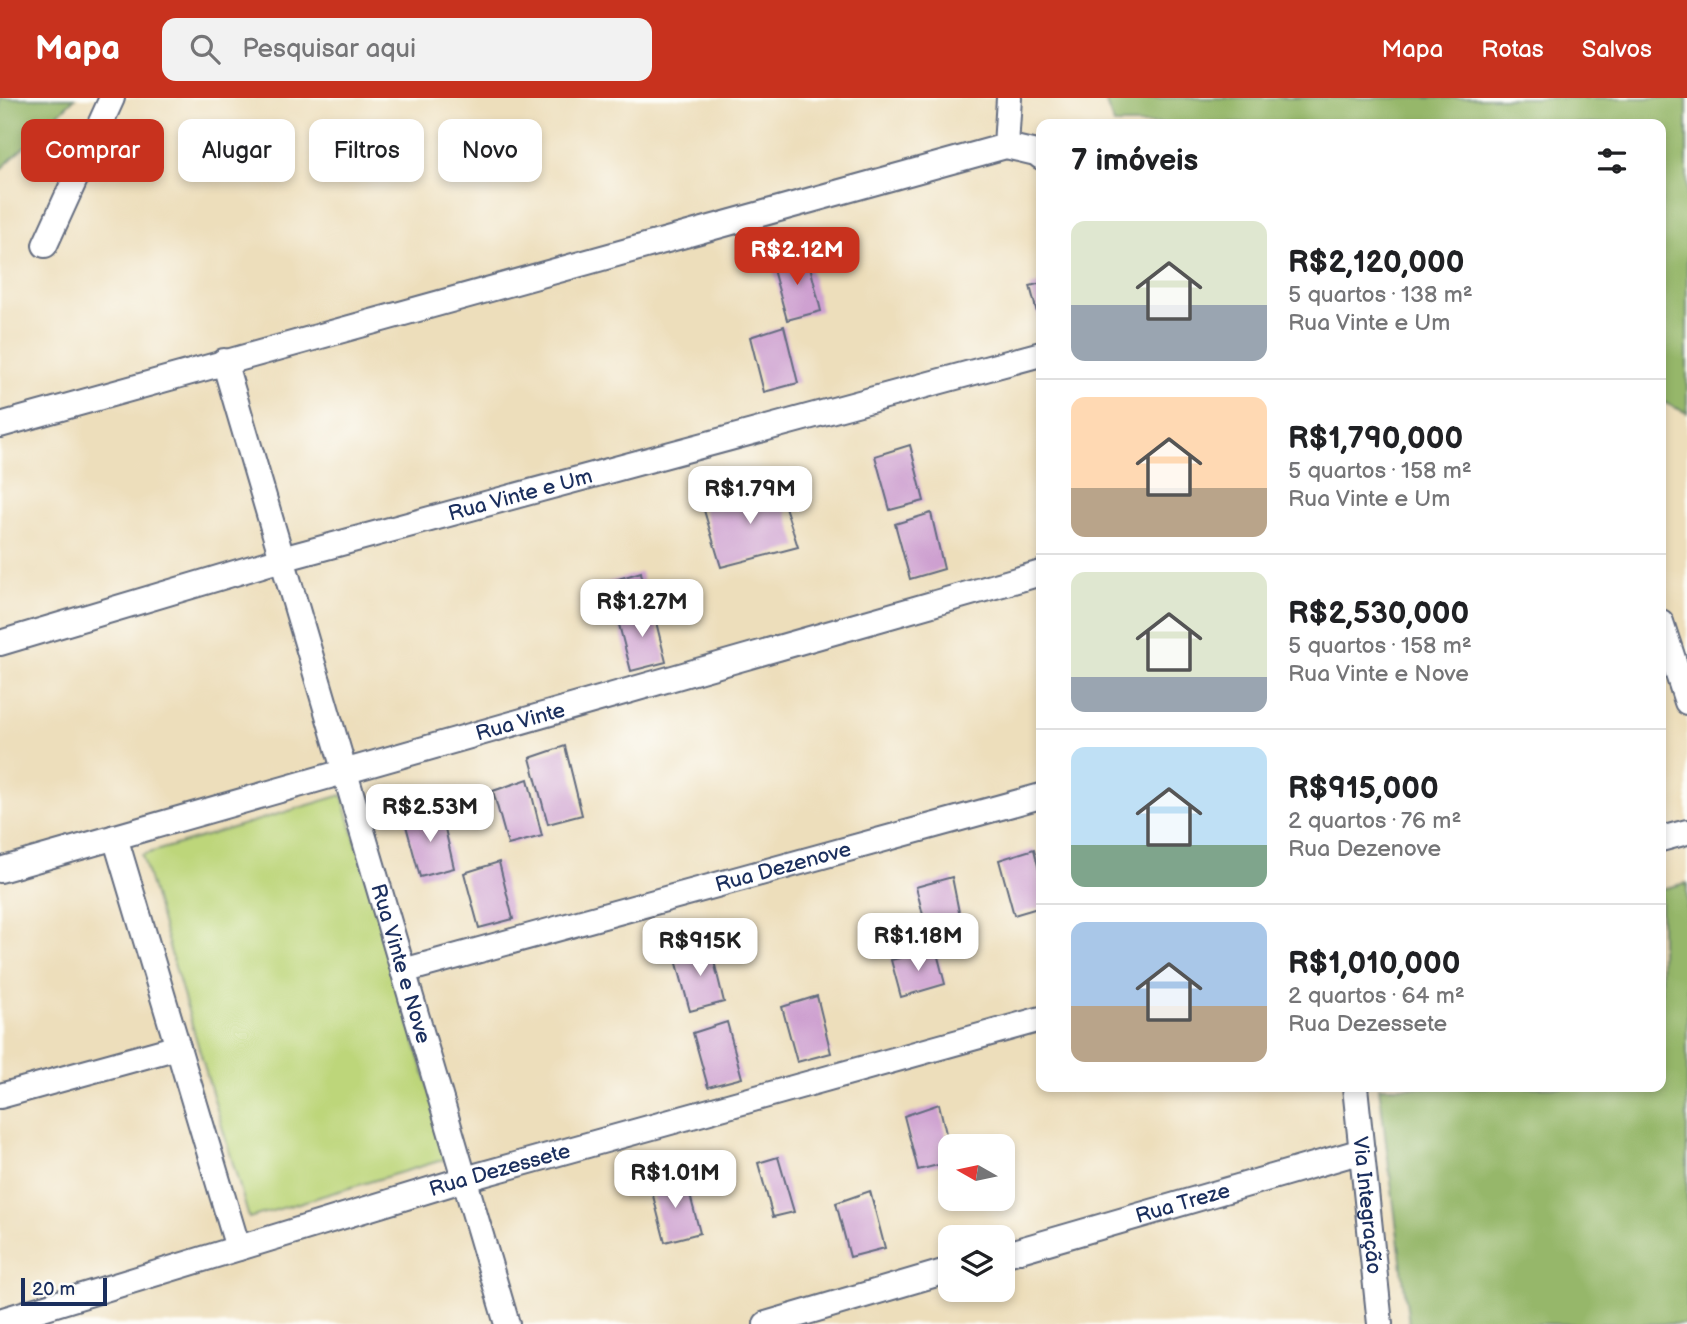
<!DOCTYPE html>
<html lang="pt">
<head>
<meta charset="utf-8">
<style>
	:root { --surface:#fff; --page:#f2f2f2; --text:#202124; --muted:#757577; --line:#e0e0e0; --accent:#c8321e }
	body { margin:0; font-family:"Balsamiq Sans",sans-serif; background:var(--page); color:var(--text); height:100vh; display:flex; flex-direction:column; font-size:26px; white-space:nowrap }
	* { box-sizing:border-box; margin:0 }
	p { font-size:23px; color:var(--muted) }
	.icon { flex:none; width:38px; height:38px; fill:none; stroke:currentColor; stroke-width:2; stroke-linecap:round; stroke-linejoin:round }
	.map { position:relative; flex:1; overflow:hidden }
	.side { position:absolute; left:1036px; top:21px; width:630px; height:973px; display:flex; flex-direction:column; background:var(--surface); border-radius:14px; box-shadow:0 4px 10px #0003 }
	.side>* { flex:none }
	.banner { position:absolute; left:21px; top:21px; width:665px; height:63px; display:flex; gap:14px }
	.needle { width:46px; rotate:279deg }
	.fabs { position:absolute; left:938px; top:1036px; display:grid; gap:14px }
	.fabs a { display:grid; place-items:center; width:77px; height:77px; border-radius:14px; background:var(--surface); box-shadow:0 4px 10px #0003; font-size:35px }
	.scale { position:absolute; left:21px; bottom:18px; width:86px; box-sizing:border-box; padding-left:7px; border:4px solid #1b2f5e; border-top:0; font-size:19px; line-height:24px; white-space:nowrap; color:#1b2f5e; -webkit-text-stroke:5px #fdfcf7; paint-order:stroke }
	.price { position:absolute; translate:-50% -60px; padding:0 16px; border-radius:14px; background:#fff; color:#222; font-size:23px; line-height:46px; filter:drop-shadow(0 2px 4px #0008) }
	.price::after { content:''; position:absolute; left:50%; top:42px; width:21px; height:16px; margin-left:-10px; background:inherit; clip-path:polygon(0 0,100% 0,50% 100%) }
	.price.current { background:var(--accent); color:#fff }
	ul { padding:0; list-style:none }
	li { display:flex; align-items:center; gap:21px; height:175px; padding:0 35px }
	li+li { border-top:2px solid var(--line) }
	li span { display:grid; place-items:center; flex:none; width:196px; height:140px; border-radius:14px; color:#555 }
	li>.icon { margin-inline-start:auto }
	span .icon { width:84px; height:84px; fill:#fffc; stroke-width:1 }
	li b { font-size:30px }
	h2 { display:flex; justify-content:space-between; align-items:center; height:84px; padding:0 35px; font-size:30px }
	.pill { padding:0 24px; border-radius:14px; background:var(--surface); box-shadow:0 4px 10px #0003; font-size:24px; line-height:63px }
	.pill.current { background:var(--accent); color:#fff }
	header { display:flex; align-items:center; gap:42px; box-sizing:border-box; height:98px; padding:0 35px; background:var(--accent); color:#fff }
	header strong { font-size:33px }
	nav { display:flex; gap:38px; margin-inline-start:auto; font-size:24px }
	.search { width:490px; height:63px; background:var(--page); display:flex; align-items:center; gap:18px; box-sizing:border-box; padding:0 24px; border-radius:14px; color:var(--muted); font-size:26px }
	.map>svg:first-child { display:block }
	.green { fill:#bdd67a; stroke:#6c826c; stroke-width:2 }
	.forest { fill:#96b76a; stroke:#587364; stroke-width:2 }
	.building { fill:#cea0d0 }
	.lines { fill:none; stroke-linecap:round; stroke-linejoin:round }
	.minor-casing { stroke:#646c7f; stroke-width:28 }
	.minor { stroke:#fff; stroke-width:24 }
	.labels { text-anchor:middle; stroke-width:6; stroke-linejoin:round; paint-order:stroke }
	.street-label { font-size:21px; fill:#1b2f5e; stroke:#fdfcf7 }
</style>
</head>
<body>
<header>
<strong>Mapa</strong>
<div class="search"><svg class="icon" aria-label="search" viewBox="0 0 24 24"><circle cx="10" cy="10" r="6"/><path d="M15 15l6 6"/></svg>Pesquisar aqui</div>
<nav><a>Mapa</a><a>Rotas</a><a>Salvos</a></nav>
</header>
<div class="map">
<svg width="1687" height="1226" viewBox="0 0 1687 1226">
	<rect width="100%" height="100%" fill="#fdfcf7"/>
	<filter id="ink" filterUnits="userSpaceOnUse"><feTurbulence type="fractalNoise" baseFrequency=".0143" numOctaves="2"/><feDisplacementMap in="SourceGraphic" scale="14" xChannelSelector="R" yChannelSelector="G"/><feConvolveMatrix kernelMatrix="1 2 1 2 8 2 1 2 1" color-interpolation-filters="sRGB"/></filter>
	<filter id="wash" filterUnits="userSpaceOnUse"><feTurbulence type="fractalNoise" baseFrequency=".00686" numOctaves="4" result="noise"/><feDisplacementMap in="SourceGraphic" scale="28" xChannelSelector="R" yChannelSelector="G"/><feGaussianBlur stdDeviation="1.57" result="paint"/><feColorMatrix in="noise" values="0 0 0 0 0 0 0 0 0 0 0 0 0 0 0 0 0 1.4 0 .05"/><feComposite in="paint" operator="in"/></filter>
	<g filter="url(#wash)">
		<rect width="100%" height="100%" fill="#eddebb"/>
		<!-- green -->
		<polygon class="green" points="342,697 449,1060 249,1120 142,757"/>
		<!-- forest -->
		<g class="forest">
			<polygon points="0,0 75,0 0,72"/>
			<polygon points="1104,0 1687,0 1687,315 1661,303 1661,26 1114,26"/>
			<polygon points="1687,785 1687,1226 1409,1226 1379,989 1661,989 1661,791"/>
		</g>
		<g id="blocks">
			<!-- building -->
			<g class="building">
				<polygon points="807,156 821,213 787,222 772,168"/>
				<polygon points="1041,185 1041,226 1040,226 1030,188"/>
				<polygon points="784,228 798,285 764,294 750,239"/>
				<polygon points="910,347 924,403 890,412 875,358"/>
				<polygon points="777,384 798,449 721,469 703,409"/>
				<polygon points="931,415 944,471 910,481 895,426"/>
				<polygon points="641,474 644,491 605,503 602,486"/>
				<polygon points="652,508 666,564 631,573 617,519"/>
				<polygon points="565,648 582,717 548,726 530,660"/>
				<polygon points="528,681 542,738 508,747 493,693"/>
				<polygon points="441,713 454,770 420,779 405,724"/>
				<polygon points="1034,751 1041,781 1041,809 1014,817 999,762"/>
				<polygon points="499,764 513,821 479,830 464,775"/>
				<polygon points="952,779 961,824 927,833 916,789"/>
				<polygon points="710,847 724,904 690,913 675,858"/>
				<polygon points="936,851 945,886 901,899 891,862"/>
				<polygon points="817,898 831,955 797,964 782,909"/>
				<polygon points="727,924 742,980 708,989 693,935"/>
				<polygon points="939,1006 950,1052 950,1064 918,1072 904,1018"/>
				<polygon points="778,1059 794,1114 773,1119 758,1065"/>
				<polygon points="685,1078 700,1135 665,1144 651,1090"/>
				<polygon points="870,1093 885,1150 850,1159 836,1105"/>
			</g>
		</g>
	</g>
	<g filter="url(#ink)">
		<use href="#blocks" fill-opacity="0" stroke="#646c7f" stroke-width="2"/>
		<g class="lines">
			<defs>
				<g id="minor">
					<polyline points="1006,48 1009,0"/>
					<polyline points="45,147 112,0"/>
					<path id="s1" d="M224,263L507,1226"/>
					<polyline points="0,327 1006,48 1036,55 1041,59"/>
					<polyline points="1661,524 1687,604"/>
					<path id="s2" d="M0,545L282,461L1041,256"/>
					<polyline points="115,739 238,1150"/>
					<polyline points="1661,741 1687,734"/>
					<path id="s3" d="M0,772L1041,475"/>
					<path id="s4" d="M403,873L1041,698"/>
					<path id="s5" d="M1355,989L1380,1226"/>
					<polyline points="0,998 178,949"/>
					<path id="s6" d="M1003,1157L1362,1053"/>
					<path id="s7" d="M0,1223L465,1081L1041,921"/>
					<polyline points="766,1226 950,1172"/>
				</g>
			</defs>
			<!-- minor casing -->
			<use href="#minor" class="minor-casing"/>
			<!-- minor -->
			<use href="#minor" class="minor"/>
		</g>
	</g>
	<g class="labels">
		<!-- street labels -->
		<g class="street-label">
			<text dy="7" stroke="none"><textPath href="#s2" startOffset="541">Rua Vinte e Um</textPath></text>
			<text dy="7" stroke="none"><textPath href="#s3" startOffset="541">Rua Vinte</textPath></text>
			<text dy="7" stroke="none"><textPath href="#s4" startOffset="394">Rua Dezenove</textPath></text>
			<text dy="7" stroke="none"><textPath href="#s1" startOffset="628">Rua Vinte e Nove</textPath></text>
			<text dy="7" stroke="none"><textPath href="#s7" startOffset="522">Rua Dezessete</textPath></text>
			<text dy="7" stroke="none"><textPath href="#s6" startOffset="187">Rua Treze</textPath></text>
			<text dy="7" stroke="none"><textPath href="#s5" startOffset="119">Via Integração</textPath></text>
		</g>
	</g>
</svg>
<div class="fabs">
<a><svg class="needle" viewBox="-14 -14 28 28"><path d="M0-13l5 13h-10z" fill="#e53935"/><path d="M0 13l5-13h-10z" fill="#757577"/></svg></a>
<a><svg class="icon" aria-label="layers" viewBox="0 0 24 24"><path d="M12 4l9 5-9 5-9-5zM3 14l9 5 9-5"/></svg></a>
</div>
<div class="scale">20 m</div>
<b class="price current" style="left:797px;top:189px">R$2.12M</b>
<b class="price" style="left:750px;top:428px">R$1.79M</b>
<b class="price" style="left:642px;top:541px">R$1.27M</b>
<b class="price" style="left:430px;top:746px">R$2.53M</b>
<b class="price" style="left:918px;top:875px">R$1.18M</b>
<b class="price" style="left:700px;top:880px">R$915K</b>
<b class="price" style="left:675px;top:1112px">R$1.01M</b>
<div class="banner">
<a class="pill current">Comprar</a>
<a class="pill">Alugar</a>
<a class="pill">Filtros</a>
<a class="pill">Novo</a>
</div>
<section class="side">
<h2>7 imóveis<svg class="icon" aria-label="filters" viewBox="0 0 24 24"><path d="M4 7h16M4 17h16"/><circle cx="9" cy="7" r="2"/><circle cx="15" cy="17" r="2"/></svg></h2>
<ul>
<li><span style="background:linear-gradient(#dfe7d0 60%,#9aa5b1 0)"><svg class="icon" aria-label="home" viewBox="0 0 24 24"><path d="M3 11l9-7 9 7M6 9v11h12V9"/></svg></span><div><b>R$2,120,000</b><p>5 quartos · 138 m²</p><p>Rua Vinte e Um</p></div></li>
<li><span style="background:linear-gradient(#ffd9b3 65%,#b9a48a 0)"><svg class="icon" aria-label="home" viewBox="0 0 24 24"><path d="M3 11l9-7 9 7M6 9v11h12V9"/></svg></span><div><b>R$1,790,000</b><p>5 quartos · 158 m²</p><p>Rua Vinte e Um</p></div></li>
<li><span style="background:linear-gradient(#dfe7d0 75%,#9aa5b1 0)"><svg class="icon" aria-label="home" viewBox="0 0 24 24"><path d="M3 11l9-7 9 7M6 9v11h12V9"/></svg></span><div><b>R$2,530,000</b><p>5 quartos · 158 m²</p><p>Rua Vinte e Nove</p></div></li>
<li><span style="background:linear-gradient(#bfe0f5 70%,#7fa58c 0)"><svg class="icon" aria-label="home" viewBox="0 0 24 24"><path d="M3 11l9-7 9 7M6 9v11h12V9"/></svg></span><div><b>R$915,000</b><p>2 quartos · 76 m²</p><p>Rua Dezenove</p></div></li>
<li><span style="background:linear-gradient(#a9c7e8 60%,#b9a48a 0)"><svg class="icon" aria-label="home" viewBox="0 0 24 24"><path d="M3 11l9-7 9 7M6 9v11h12V9"/></svg></span><div><b>R$1,010,000</b><p>2 quartos · 64 m²</p><p>Rua Dezessete</p></div></li>
</ul>
</section>
</div>
</body>
</html>
